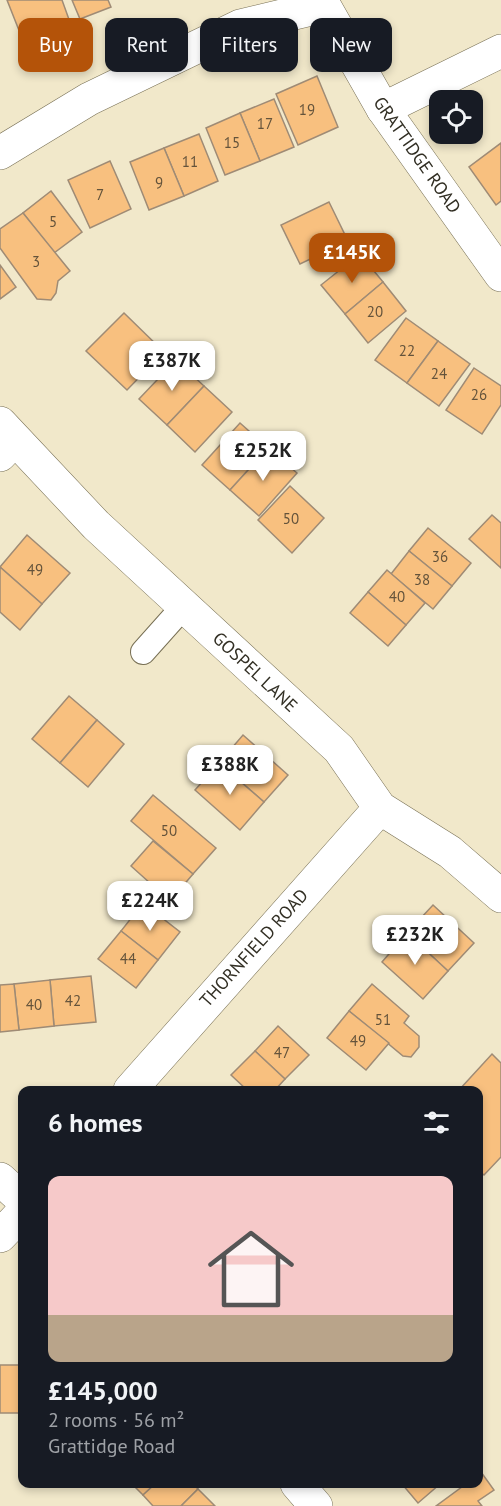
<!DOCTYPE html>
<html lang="en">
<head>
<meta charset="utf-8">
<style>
	:root { --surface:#171b24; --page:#242831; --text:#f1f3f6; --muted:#9ea1a6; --accent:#b45309 }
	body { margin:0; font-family:"PT Sans",sans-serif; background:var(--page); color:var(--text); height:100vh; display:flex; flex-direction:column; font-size:22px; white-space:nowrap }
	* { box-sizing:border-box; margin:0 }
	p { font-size:20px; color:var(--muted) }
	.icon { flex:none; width:33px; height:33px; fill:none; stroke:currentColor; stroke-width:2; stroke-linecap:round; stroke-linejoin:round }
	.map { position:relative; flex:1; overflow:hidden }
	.side { position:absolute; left:18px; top:1086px; width:465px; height:402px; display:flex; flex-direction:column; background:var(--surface); border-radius:12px; box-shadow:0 3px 9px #0003 }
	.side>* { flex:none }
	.guide { position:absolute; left:18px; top:18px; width:465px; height:54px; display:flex; gap:12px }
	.fabs { position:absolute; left:429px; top:90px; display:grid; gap:12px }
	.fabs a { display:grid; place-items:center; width:54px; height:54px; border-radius:12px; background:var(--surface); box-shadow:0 3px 9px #0003; font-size:30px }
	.price { position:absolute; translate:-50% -51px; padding:0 14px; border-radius:12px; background:#fff; color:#222; font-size:20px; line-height:39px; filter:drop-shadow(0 2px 3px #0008) }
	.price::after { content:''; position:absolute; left:50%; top:36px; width:18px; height:14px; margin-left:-9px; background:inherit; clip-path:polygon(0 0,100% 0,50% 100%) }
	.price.current { background:var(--accent); color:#fff }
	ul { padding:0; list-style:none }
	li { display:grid; align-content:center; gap:12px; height:318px; padding:0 30px }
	li span { display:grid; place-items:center; height:186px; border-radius:12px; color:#555 }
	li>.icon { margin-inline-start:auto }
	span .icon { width:108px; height:108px; fill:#fffc; stroke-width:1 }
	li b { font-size:26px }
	h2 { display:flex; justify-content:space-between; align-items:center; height:72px; padding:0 30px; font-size:26px }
	.pill { padding:0 21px; border-radius:12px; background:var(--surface); box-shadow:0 3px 9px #0003; font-size:21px; line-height:54px }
	.pill.current { background:var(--accent); color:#fff }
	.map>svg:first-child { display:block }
	.building { fill:#f8c07f; stroke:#9f8b75; stroke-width:1.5 }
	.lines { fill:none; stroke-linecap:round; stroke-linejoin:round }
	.service-casing { stroke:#787055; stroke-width:26 }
	.minor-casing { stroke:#787055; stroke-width:34 }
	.tertiary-casing { stroke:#787055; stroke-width:34 }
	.service { stroke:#fff; stroke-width:24 }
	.minor { stroke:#fff; stroke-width:33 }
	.tertiary { stroke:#fff; stroke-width:33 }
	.labels { text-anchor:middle; stroke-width:4.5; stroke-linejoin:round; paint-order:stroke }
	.number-label { font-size:15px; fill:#64533b }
	.street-label { font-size:18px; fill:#322f24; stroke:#fff }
</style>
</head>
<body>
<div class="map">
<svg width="501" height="1506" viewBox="0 0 501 1506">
	<rect width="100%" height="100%" fill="#f1e8ca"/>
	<!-- building -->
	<g class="building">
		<polygon points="7,0 62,0 71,25 24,43"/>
		<polygon points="72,0 108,0 111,7 80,19"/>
		<polygon points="317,76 338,127 298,145 276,94"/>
		<polygon points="274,99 294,147 260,161 240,113"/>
		<polygon points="240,113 260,161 225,175 206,128"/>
		<polygon points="199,134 218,181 184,196 164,148"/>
		<polygon points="501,143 501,201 496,205 469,167"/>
		<polygon points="164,148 184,196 149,210 130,162"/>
		<polygon points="110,161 131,209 90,228 68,180"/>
		<polygon points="51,191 82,232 54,253 23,213"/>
		<polygon points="329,202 348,241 300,264 281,225"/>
		<polygon points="23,213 70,271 58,281 56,293 51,300 37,299 0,248 0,229"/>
		<polygon points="360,254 383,282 345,314 321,285"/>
		<polygon points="0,265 16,287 0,299"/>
		<polygon points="383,282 406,311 368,343 345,314"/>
		<polygon points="124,313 164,352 127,390 86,351"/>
		<polygon points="406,318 438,341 407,383 375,360"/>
		<polygon points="438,341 470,364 439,406 407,383"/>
		<polygon points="176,360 204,386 167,425 139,399"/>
		<polygon points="474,368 501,386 501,405 482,434 446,410"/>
		<polygon points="204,386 232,412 195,452 167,425"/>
		<polygon points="240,423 268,448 230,490 202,465"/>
		<polygon points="268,448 297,473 259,516 230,490"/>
		<polygon points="290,486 324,518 292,553 258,520"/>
		<polygon points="492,515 501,523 501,568 469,539"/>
		<polygon points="428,528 471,563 452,586 409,551"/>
		<polygon points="27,535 70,573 42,604 0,567"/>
		<polygon points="409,551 452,586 433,609 391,574"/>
		<polygon points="0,567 42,604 20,630 0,612"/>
		<polygon points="387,570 425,603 406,625 368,592"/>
		<polygon points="368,592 406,625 388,646 350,613"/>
		<polygon points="69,696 97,720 60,763 32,739"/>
		<polygon points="97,720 124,744 88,787 60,763"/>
		<polygon points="243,735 288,775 264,802 219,763"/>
		<polygon points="219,763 264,802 240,830 195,790"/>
		<polygon points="153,795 216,848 193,874 131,821"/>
		<polygon points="153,841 193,874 170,901 131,866"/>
		<polygon points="143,903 180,932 158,960 121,931"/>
		<polygon points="433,905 474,943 448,971 407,933"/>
		<polygon points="121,931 158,960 136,988 98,959"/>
		<polygon points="407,933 448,971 423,999 382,962"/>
		<polygon points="91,976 96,1022 54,1026 50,980"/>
		<polygon points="50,980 54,1026 19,1030 14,984"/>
		<polygon points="14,984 19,1030 0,1032 0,985"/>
		<polygon points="372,984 409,1016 404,1023 419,1036 419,1047 411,1057 403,1056 349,1011"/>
		<polygon points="349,1011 389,1043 366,1070 327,1038"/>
		<polygon points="278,1026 309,1055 285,1079 255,1051"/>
		<polygon points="255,1051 285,1079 275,1090 247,1090 231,1075"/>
		<polygon points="492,1054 501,1063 501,1157 484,1175 478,1170 478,1090 459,1090"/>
		<rect x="0" y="1365" width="22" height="48"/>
		<polygon points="481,1472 494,1490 478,1501 482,1506 436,1506 466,1484 478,1484"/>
		<polygon points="132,1484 155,1484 143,1495"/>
		<polygon points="155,1484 193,1484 198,1489 181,1506 153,1506 143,1495"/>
		<polygon points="402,1484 440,1484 418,1503"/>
		<polygon points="198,1489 215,1506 181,1506"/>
	</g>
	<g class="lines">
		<defs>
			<polyline id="service" points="143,652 184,606"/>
			<g id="minor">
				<polyline points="321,0 383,109 501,275"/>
				<polyline points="383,109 501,51"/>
				<polyline points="0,153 89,99 240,26 324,6"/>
				<polyline points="0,455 14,440"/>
				<polyline points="130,1090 380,808"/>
				<polyline points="0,1179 22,1199"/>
				<polyline points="0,1236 22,1213"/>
				<polyline points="297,1484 316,1506"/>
			</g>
			<polyline id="tertiary" points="0,423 96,525 339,749 380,808 450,852 501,896"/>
		</defs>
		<!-- service casing -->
		<use href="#service" class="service-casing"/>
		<!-- minor casing -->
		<use href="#minor" class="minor-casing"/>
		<!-- tertiary casing -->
		<use href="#tertiary" class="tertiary-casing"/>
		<!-- service -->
		<use href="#service" class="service"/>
		<!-- minor -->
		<use href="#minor" class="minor"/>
		<!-- tertiary -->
		<use href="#tertiary" class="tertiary"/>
	</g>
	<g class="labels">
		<!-- number labels -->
		<g class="number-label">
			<text x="307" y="115">19</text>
			<text x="265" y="129">17</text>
			<text x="232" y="148">15</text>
			<text x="190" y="167">11</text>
			<text x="159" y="188">9</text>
			<text x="100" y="200">7</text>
			<text x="53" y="227">5</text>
			<text x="36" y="267">3</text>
			<text x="375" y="317">20</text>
			<text x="407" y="356">22</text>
			<text x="439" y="379">24</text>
			<text x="479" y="400">26</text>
			<text x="291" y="524">50</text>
			<text x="440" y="562">36</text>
			<text x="35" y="575">49</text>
			<text x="422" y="585">38</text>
			<text x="397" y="602">40</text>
			<text x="169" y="836">50</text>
			<text x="128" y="964">44</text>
			<text x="73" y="1006">42</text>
			<text x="34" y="1010">40</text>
			<text x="383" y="1025">51</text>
			<text x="358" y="1046">49</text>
			<text x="282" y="1058">47</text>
		</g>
		<!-- street labels -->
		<g class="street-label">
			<text transform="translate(417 155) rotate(55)" y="6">GRATTIDGE ROAD</text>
			<text transform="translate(255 672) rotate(43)" y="6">GOSPEL LANE</text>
			<text transform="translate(254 948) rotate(-48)" y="6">THORNFIELD ROAD</text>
		</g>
	</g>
</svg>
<div class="fabs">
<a><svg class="icon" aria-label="locate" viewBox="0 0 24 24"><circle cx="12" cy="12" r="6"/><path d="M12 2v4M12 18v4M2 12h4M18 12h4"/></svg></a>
</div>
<b class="price current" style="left:352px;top:284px">£145K</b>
<b class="price" style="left:172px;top:392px">£387K</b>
<b class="price" style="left:263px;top:482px">£252K</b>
<b class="price" style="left:230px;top:796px">£388K</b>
<b class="price" style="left:150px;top:932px">£224K</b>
<b class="price" style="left:415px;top:966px">£232K</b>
<div class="guide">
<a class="pill current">Buy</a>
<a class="pill">Rent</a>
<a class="pill">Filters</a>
<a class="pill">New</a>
</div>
<section class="side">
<h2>6 homes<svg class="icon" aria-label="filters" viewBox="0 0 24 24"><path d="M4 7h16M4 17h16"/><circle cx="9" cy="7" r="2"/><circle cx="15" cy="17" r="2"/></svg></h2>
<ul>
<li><span style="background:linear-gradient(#f6c9c9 75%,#b9a48a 0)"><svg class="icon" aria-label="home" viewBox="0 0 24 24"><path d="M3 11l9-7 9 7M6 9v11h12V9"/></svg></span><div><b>£145,000</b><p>2 rooms · 56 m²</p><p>Grattidge Road</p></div></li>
</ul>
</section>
</div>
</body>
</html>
